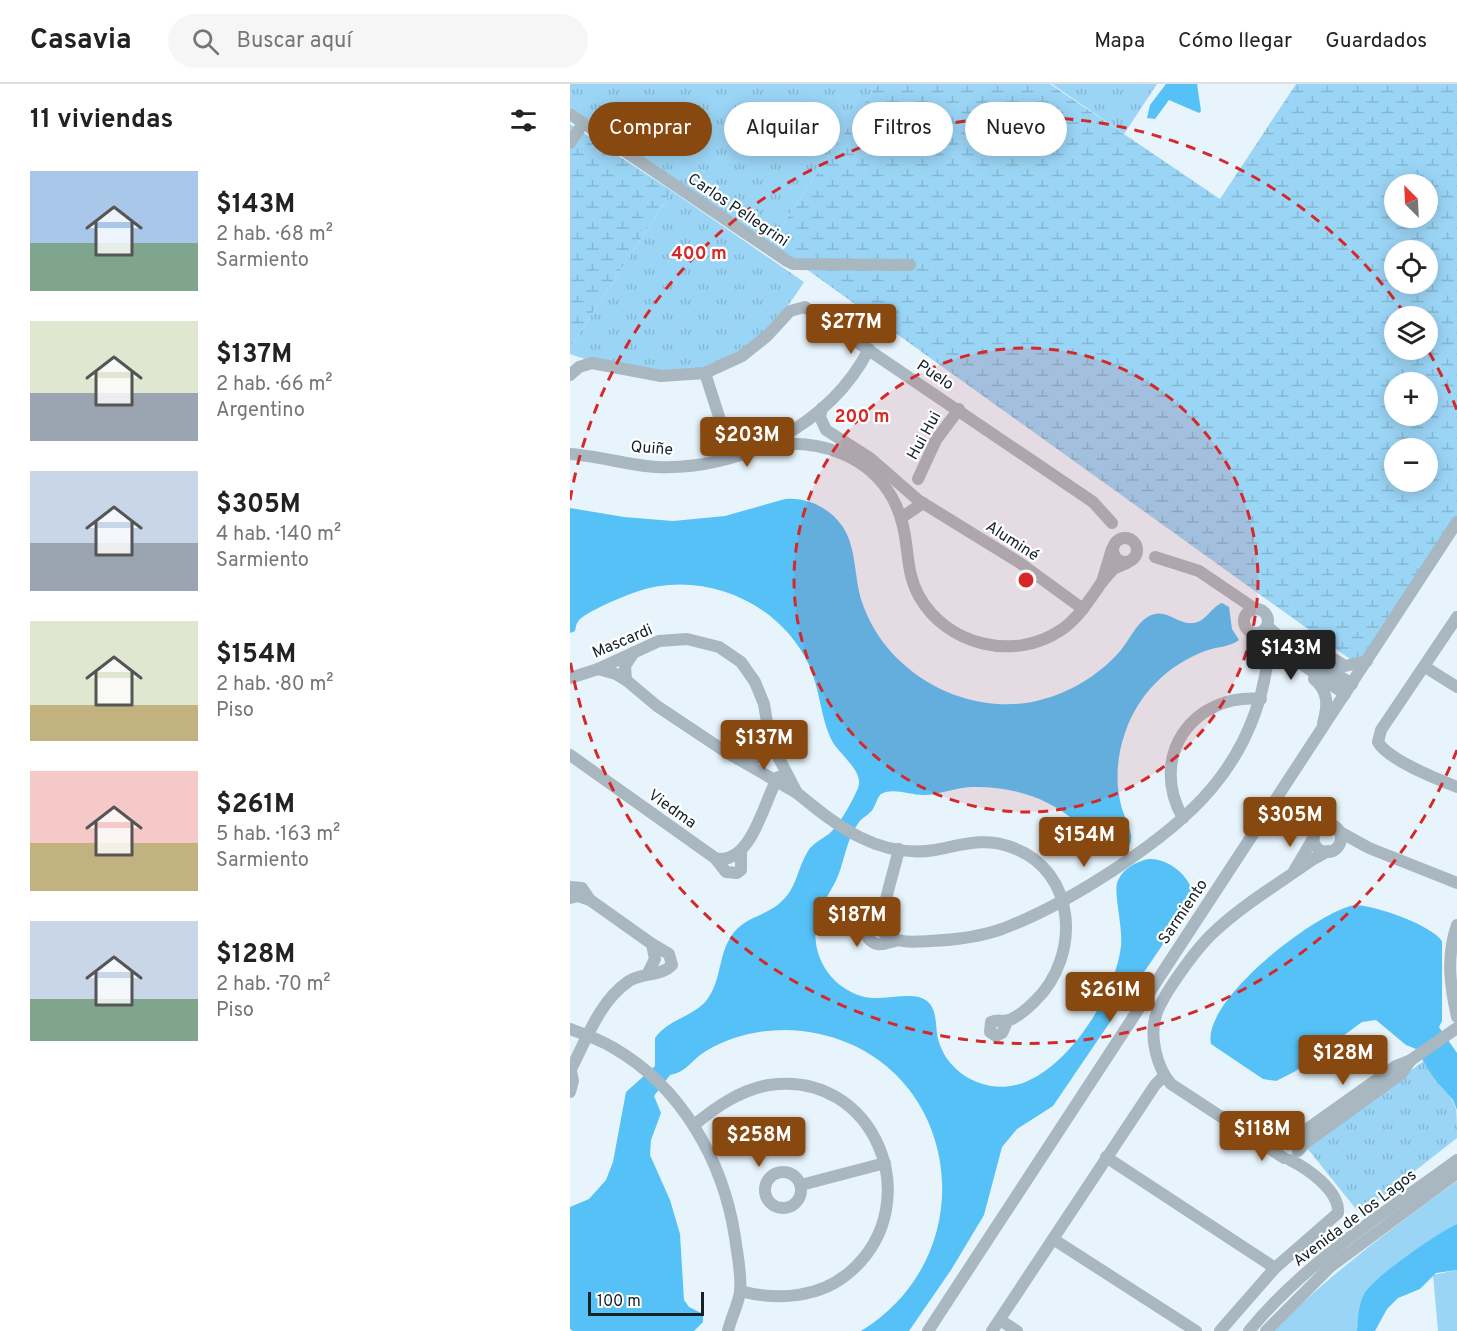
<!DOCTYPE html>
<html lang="es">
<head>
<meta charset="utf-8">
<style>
	:root { --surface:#fff; --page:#f6f6f6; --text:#222; --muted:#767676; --line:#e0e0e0; --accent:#884910 }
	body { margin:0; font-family:Overpass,sans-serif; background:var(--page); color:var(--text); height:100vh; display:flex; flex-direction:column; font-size:22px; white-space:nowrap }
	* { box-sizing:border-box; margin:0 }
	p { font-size:20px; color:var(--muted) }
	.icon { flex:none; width:33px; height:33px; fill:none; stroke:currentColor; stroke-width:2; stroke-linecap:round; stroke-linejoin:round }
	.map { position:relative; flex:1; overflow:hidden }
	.sheet { display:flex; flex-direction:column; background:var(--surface); width:570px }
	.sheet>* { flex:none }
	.hud { position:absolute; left:18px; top:18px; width:570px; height:54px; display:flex; gap:12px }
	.needle { width:39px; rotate:336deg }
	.buttons { position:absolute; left:814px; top:90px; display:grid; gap:12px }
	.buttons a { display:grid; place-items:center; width:54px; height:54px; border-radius:50%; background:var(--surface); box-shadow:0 3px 15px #0003; font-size:30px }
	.scale { position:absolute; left:18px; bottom:15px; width:116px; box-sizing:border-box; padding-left:6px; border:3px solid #142128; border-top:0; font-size:16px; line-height:21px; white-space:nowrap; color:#142128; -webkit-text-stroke:4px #fff; paint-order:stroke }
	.price { position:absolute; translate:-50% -51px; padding:0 14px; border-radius:6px; background:var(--accent); color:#fff; font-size:20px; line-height:39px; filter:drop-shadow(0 2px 3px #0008) }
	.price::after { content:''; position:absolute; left:50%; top:36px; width:18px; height:14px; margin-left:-9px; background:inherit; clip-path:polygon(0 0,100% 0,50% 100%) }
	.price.on { background:#222; color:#fff }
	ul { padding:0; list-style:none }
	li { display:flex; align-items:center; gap:18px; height:150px; padding:0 30px }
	li span { display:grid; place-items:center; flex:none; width:168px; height:120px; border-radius:0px; color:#555 }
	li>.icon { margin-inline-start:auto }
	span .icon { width:72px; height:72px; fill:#fffc; stroke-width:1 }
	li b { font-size:26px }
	h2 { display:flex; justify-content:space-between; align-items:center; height:72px; padding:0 30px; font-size:26px }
	.pill { padding:0 21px; border-radius:27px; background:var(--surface); box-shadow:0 3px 15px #0003; font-size:21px; line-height:54px }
	.pill.on { background:var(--accent); color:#fff }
	header { display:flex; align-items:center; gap:36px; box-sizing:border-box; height:84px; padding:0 30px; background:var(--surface); border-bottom:2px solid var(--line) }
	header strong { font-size:28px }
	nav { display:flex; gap:33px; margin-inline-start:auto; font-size:21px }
	.search { width:420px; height:54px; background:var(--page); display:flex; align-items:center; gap:15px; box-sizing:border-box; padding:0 21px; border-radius:33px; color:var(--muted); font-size:22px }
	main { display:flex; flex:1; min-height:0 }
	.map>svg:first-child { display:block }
	.green { fill:#9bd5f6 }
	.wetland { fill:url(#wetland-marsh); fill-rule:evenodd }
	.park { fill:url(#park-tufts) }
	.water { fill:#55c1f7 }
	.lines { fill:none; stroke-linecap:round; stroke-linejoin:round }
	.minor { stroke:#a9b7c0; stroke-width:12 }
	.ring { fill:none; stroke:#d62828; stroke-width:3; stroke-dasharray:10 8 }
	.labels { text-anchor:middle; stroke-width:4.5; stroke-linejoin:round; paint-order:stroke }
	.street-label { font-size:16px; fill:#142128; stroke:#fff }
	.centre { fill:#d62828; stroke:#fff; stroke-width:3 }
	.ring-label { font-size:18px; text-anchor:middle; font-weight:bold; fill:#d62828; stroke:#fff; stroke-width:4.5; stroke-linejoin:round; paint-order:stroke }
</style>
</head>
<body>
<header>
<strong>Casavia</strong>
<div class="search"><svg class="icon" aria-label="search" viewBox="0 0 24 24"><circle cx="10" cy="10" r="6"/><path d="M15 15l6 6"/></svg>Buscar aquí</div>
<nav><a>Mapa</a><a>Cómo llegar</a><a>Guardados</a></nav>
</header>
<main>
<section class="sheet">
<h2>11 viviendas<svg class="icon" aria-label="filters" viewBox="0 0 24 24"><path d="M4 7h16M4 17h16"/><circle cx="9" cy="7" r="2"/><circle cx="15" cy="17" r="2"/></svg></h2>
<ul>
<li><span style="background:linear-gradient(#a9c7e8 60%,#7fa58c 0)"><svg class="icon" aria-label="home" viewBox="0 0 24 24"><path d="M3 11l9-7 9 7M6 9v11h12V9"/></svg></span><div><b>$143M</b><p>2 hab. · 68 m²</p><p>Sarmiento</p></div></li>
<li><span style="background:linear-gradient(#dfe7d0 60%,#9aa5b1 0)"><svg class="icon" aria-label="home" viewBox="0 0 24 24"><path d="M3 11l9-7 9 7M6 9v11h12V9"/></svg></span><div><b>$137M</b><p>2 hab. · 66 m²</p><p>Argentino</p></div></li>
<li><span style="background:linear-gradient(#c9d6e8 60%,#9aa5b1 0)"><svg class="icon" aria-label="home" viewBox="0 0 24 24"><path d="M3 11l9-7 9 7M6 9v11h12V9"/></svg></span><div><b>$305M</b><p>4 hab. · 140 m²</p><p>Sarmiento</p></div></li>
<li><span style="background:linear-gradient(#dfe7d0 70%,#c2b280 0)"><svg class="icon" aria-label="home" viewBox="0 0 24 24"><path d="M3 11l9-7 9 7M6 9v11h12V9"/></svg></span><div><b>$154M</b><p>2 hab. · 80 m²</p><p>Piso</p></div></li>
<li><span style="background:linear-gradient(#f6c9c9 60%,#c2b280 0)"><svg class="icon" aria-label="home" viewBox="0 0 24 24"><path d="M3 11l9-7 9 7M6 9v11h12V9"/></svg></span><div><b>$261M</b><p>5 hab. · 163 m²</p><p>Sarmiento</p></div></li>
<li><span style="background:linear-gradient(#c9d6e8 65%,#7fa58c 0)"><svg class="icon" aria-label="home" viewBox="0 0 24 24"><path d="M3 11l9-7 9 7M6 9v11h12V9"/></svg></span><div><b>$128M</b><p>2 hab. · 70 m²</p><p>Piso</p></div></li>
</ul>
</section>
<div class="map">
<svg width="887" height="1247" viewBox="0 0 887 1247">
	<defs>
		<pattern id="wetland-marsh" width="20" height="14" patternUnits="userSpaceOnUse" patternTransform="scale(1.5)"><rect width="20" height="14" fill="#9bd5f6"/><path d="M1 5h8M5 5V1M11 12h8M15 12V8" fill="none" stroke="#85b7d3"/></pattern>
		<pattern id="park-tufts" width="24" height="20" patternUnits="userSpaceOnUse" patternTransform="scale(1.5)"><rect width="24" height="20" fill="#9bd5f6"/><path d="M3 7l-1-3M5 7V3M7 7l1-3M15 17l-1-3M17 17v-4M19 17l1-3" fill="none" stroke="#85b7d3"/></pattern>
	</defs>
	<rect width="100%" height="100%" fill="#e7f4fc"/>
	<!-- green -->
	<g class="green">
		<path d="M887,1097V1140C870,1148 801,1195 794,1210C789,1222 788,1235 787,1247H703C760,1190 822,1144 887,1097Z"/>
		<polygon points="887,1186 887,1247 868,1247 863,1191"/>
	</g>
	<!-- wetland -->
	<g class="wetland">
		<path d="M307,0H480L650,115L726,0H887V433L791,583L200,159ZM825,100H858V134H825ZM825,166H858V200H825ZM825,232H858V266H825ZM825,298H858V332H825ZM825,364H858V398H825Z"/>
		<polygon points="0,40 102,107 0,264"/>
	</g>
	<!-- park -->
	<g class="park">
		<polygon points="0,0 307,0 200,159 0,23"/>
		<polygon points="482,0 587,0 554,50"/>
		<path d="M102,107L234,198C220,220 204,241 185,259C136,303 56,290 0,270V264Z"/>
		<path d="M855,976C863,994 881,1008 886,1025C887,1033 887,1045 887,1054L790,1130L737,1064Z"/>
	</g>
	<!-- water -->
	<g class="water">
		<polygon points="596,0 627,0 631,27 629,29 599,16 585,35 577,34 580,21"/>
		<path d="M215,415C238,413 260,424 273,443C287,465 284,494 292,518C315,587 391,631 462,618C496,611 528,593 551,566C559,556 566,541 576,534C596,521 605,541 623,539C636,538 641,523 652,519L659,523L662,545L669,556C661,563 645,563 635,567C598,581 568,610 555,649C547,672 545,697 551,721C553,730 559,741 561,751C564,768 541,777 529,766C521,757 515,746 506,738C477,712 439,702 401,703C385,704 371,710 356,711C342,712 324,703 311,710C307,714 306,720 303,725C299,731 293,733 289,738C277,754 275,774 268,792C262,806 252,819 248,833C238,867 258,902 291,912C311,919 342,905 357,917C368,926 365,943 368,955C377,989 413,1009 446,1001C496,989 546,910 551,862C553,843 544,812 547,799C551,787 562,780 574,776C595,770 625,794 623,816L483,1022L447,1045L432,1063L414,1131L381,1186L339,1247H291C422,1167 389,966 232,947C200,943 163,950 136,967C121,976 117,988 100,991L84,1012L91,1029L81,1056L80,1071L100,1116L110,1150L114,1216L119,1223L133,1230V1238L124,1247H3L0,1245V1123L19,1115L36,1096L43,1078L56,1008L85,982V954C97,936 122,933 136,917C153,896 147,868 165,847C177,833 197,831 211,818C227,804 227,785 238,767C243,759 252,755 259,750C270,740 282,718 288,704C295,687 267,669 261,655C250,631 250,605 239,581C209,516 129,484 63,509C49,514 21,526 10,535C6,539 6,543 5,547L0,549V424L54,433L103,437L155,432Z"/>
		<path d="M785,821C805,821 861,841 872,857V937L869,943L887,969V1026L883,1016L863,993L846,965L836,961L806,936L792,938L724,988L706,997L693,995L641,960C631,917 747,827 785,821Z"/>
		<path d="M887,1140V1186L866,1189L850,1205L828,1214L817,1225L805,1247H787C788,1235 788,1222 794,1210C802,1194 869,1148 887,1140Z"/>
	</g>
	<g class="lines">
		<!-- minor -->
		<g class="minor">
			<polyline points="0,30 217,177 223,180 340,181"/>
			<polyline points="0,59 13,39"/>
			<polyline points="135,289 162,373"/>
			<polyline points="0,291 9,283 22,279 91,292 135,289 172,272 197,252 220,227 235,223 523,418 542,439"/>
			<polyline points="252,324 250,333 256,346 300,374 348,416 450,479 513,525"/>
			<path d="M190,363C251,350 317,375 333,442C339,466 336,489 349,512C376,561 444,578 491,546C508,535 520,515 532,498"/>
			<path d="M0,370C29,372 57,381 86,383C170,387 260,341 299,265"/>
			<polyline points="348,395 366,356 389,325"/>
			<polyline points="331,434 353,419"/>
			<circle cx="555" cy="466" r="12"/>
			<polyline points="542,465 532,498 543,485 557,479"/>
			<polyline points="585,473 629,487 685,525"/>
			<circle cx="686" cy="537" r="12"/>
			<path d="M887,533L811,646L808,658C818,676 867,695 887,703"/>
			<polyline points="698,543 716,558 782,600"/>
			<polyline points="688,550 775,610"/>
			<polyline points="731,567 747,565 775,582 797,577"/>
			<polyline points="855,583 887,603"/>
			<polyline points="28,585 46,590 56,596 55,582 64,568"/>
			<polyline points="0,594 28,585 89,557 117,555 149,563 171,578 185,598 194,620 200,657 227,709 156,668 87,622 56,596"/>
			<path d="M744,595C759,607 758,622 753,639"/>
			<polyline points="0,671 145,774 156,788 167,789 171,786 171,767"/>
			<polyline points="168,675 186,674 200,657"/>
			<path d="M227,709C267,742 309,775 365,766C392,761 414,753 441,763C508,786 511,873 465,917C458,924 448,933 439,936C433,938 428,935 421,938L420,948L426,952L432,949L438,936"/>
			<path d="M613,734C578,673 622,609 691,615"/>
			<circle cx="757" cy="754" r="14"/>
			<polyline points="770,748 799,764 887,799"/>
			<path d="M329,765C325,785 308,833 313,848C326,860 343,858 360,857C384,856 409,853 432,845C496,821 598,757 642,704C680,659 699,603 700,545"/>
			<path d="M145,774C181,784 195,714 208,693"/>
			<polyline points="724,787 744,753"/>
			<polyline points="0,803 12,804 20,816 82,860 85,875 78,889"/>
			<polyline points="0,814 8,812 20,816"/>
			<path d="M310,837L300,846L298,854C306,864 314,860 325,857"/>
			<path d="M887,841C876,873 880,901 887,933"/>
			<path d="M0,945C14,950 29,955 42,963C111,1002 153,1076 165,1153C167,1170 172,1190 170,1208C168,1221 161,1234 158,1247"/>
			<path d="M0,987C16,957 29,917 59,897C72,889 92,892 102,881L99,870L82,860"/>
			<polyline points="0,1008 3,997 1,987"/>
			<path d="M124,1041C146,1023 170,1006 199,1001C304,985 359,1118 281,1187C251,1214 208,1217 170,1207"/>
			<polyline points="719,1058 826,982 841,976 887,944"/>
			<polyline points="728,1067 734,1060 831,990 841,976"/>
			<polyline points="536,1073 705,1184"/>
			<path d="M714,1074L601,1000C587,984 579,953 586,931C593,910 626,865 643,849C672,821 710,799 742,776L758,767"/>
			<circle cx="213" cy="1106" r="18"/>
			<polyline points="231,1101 315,1079"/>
			<polyline points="483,1155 626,1247"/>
			<polyline points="430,1236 447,1247"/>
			<polyline points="358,1247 887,438"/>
			<polyline points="422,1247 585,1001 594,992"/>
			<path d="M650,1247L705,1184L768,1129C770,1107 737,1084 720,1076"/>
			<path d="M679,1247C736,1177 815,1129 887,1076"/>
			<polyline points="696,1247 760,1183 887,1089"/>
		</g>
	</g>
	<!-- distance rings -->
	<circle cx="456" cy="496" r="232" fill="#d62828" fill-opacity=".12"/>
	<g class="ring">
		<circle cx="456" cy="496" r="232"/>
		<path d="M887 666A463 463 0 0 1 0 576M0 416A463 463 0 0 1 835 230M859 268A463 463 0 0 1 887 326"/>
	</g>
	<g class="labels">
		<!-- street labels -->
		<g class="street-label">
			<text transform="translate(169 125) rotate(34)" y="6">Carlos Pellegrini</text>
			<text transform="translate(366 290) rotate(34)" y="6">Puelo</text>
			<text transform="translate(353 351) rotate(-61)" y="6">Hui Hui</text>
			<text transform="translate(82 363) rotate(5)" y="6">Quiñe</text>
			<text transform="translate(443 456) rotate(33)" y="6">Aluminé</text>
			<text transform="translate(52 556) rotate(-23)" y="6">Mascardi</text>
			<text transform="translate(103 724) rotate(35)" y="6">Viedma</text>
			<text transform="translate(612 827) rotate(-56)" y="6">Sarmiento</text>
			<text transform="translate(784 1133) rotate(-37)" y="6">Avenida de los Lagos</text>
		</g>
	</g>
	<circle cx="456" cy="496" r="9" class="centre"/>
	<g class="ring-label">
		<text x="129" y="175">400 m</text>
		<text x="292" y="338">200 m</text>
	</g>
</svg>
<div class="buttons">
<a><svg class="needle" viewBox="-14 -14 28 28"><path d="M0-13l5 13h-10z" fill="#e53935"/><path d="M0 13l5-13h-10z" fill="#767676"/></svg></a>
<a><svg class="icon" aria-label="locate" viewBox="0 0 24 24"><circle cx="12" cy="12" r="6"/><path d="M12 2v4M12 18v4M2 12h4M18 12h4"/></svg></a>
<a><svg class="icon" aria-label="layers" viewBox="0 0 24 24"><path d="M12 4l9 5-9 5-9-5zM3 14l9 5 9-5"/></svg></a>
<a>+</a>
<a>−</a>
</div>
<div class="scale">100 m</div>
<b class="price" style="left:281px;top:271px">$277M</b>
<b class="price" style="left:177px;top:384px">$203M</b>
<b class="price on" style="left:721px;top:597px">$143M</b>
<b class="price" style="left:194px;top:687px">$137M</b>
<b class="price" style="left:720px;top:764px">$305M</b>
<b class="price" style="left:514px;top:784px">$154M</b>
<b class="price" style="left:287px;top:864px">$187M</b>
<b class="price" style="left:540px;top:939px">$261M</b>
<b class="price" style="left:773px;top:1002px">$128M</b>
<b class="price" style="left:692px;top:1078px">$118M</b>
<b class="price" style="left:189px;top:1084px">$258M</b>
<div class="hud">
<a class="pill on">Comprar</a>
<a class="pill">Alquilar</a>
<a class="pill">Filtros</a>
<a class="pill">Nuevo</a>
</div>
</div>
</main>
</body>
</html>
